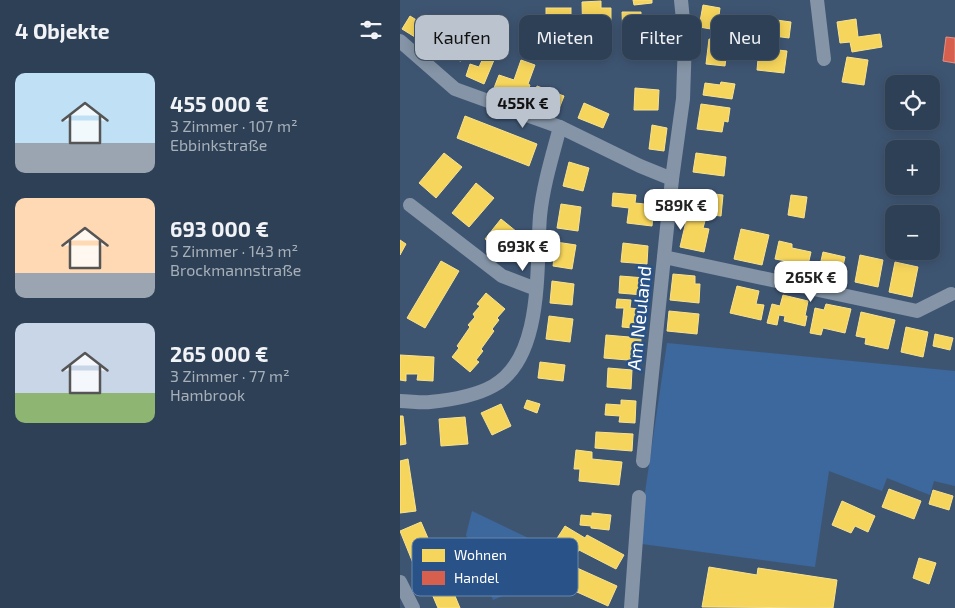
<!DOCTYPE html>
<html lang="de">
<head>
<meta charset="utf-8">
<style>
	:root { --surface:#2e4056; --page:#36475c; --text:#f1f3f6; --muted:#a7afb9; --line:#49596c; --accent:#bbc4ce }
	body { margin:0; font-family:"Exo 2",sans-serif; background:var(--page); color:var(--text); height:100vh; display:flex; flex-direction:column; font-size:19px; white-space:nowrap }
	* { box-sizing:border-box; margin:0 }
	p { font-size:16px; color:var(--muted) }
	.icon { flex:none; width:28px; height:28px; fill:none; stroke:currentColor; stroke-width:2; stroke-linecap:round; stroke-linejoin:round }
	.map { position:relative; flex:1; overflow:hidden }
	.details { display:flex; flex-direction:column; background:var(--surface); width:400px }
	.details>* { flex:none }
	.hud { position:absolute; left:15px; top:15px; width:465px; height:45px; display:flex; gap:10px }
	.controls { position:absolute; left:485px; top:75px; display:grid; gap:10px }
	.controls a { display:grid; place-items:center; width:55px; height:55px; border-radius:10px; background:var(--surface); box-shadow:0 2px 12px #0003,0 0 0 1px var(--line); font-size:25px }
	.price { position:absolute; translate:-50% -42px; padding:0 11px; border-radius:10px; background:#fff; color:#222; font-size:16px; line-height:32px; filter:drop-shadow(0 1px 2px #0008) }
	.price::after { content:''; position:absolute; left:50%; top:30px; width:15px; height:11px; margin-left:-8px; background:inherit; clip-path:polygon(0 0,100% 0,50% 100%) }
	.price.selected { background:var(--accent); color:#111 }
	ul { padding:0; list-style:none }
	li { display:flex; align-items:center; gap:15px; height:125px; padding:0 15px }
	li span { display:grid; place-items:center; flex:none; width:140px; height:100px; border-radius:10px; color:#555 }
	li>.icon { margin-inline-start:auto }
	span .icon { width:60px; height:60px; fill:#fffc; stroke-width:1 }
	li b { font-size:21px }
	h2 { display:flex; justify-content:space-between; align-items:center; height:60px; padding:0 15px; font-size:21px }
	.tag { padding:0 18px; border-radius:10px; background:var(--surface); box-shadow:0 2px 12px #0003,0 0 0 1px var(--line); font-size:18px; line-height:45px }
	.tag.selected { background:var(--accent); color:#111 }
	main { display:flex; flex:1; min-height:0 }
	.map>svg:first-child { display:block }
	.green { fill:#3d689d }
	.homes { fill:#f6d55c; stroke:#f9e28d }
	.shops { fill:#d6604d; stroke:#e29082 }
	.lines { fill:none; stroke-linecap:round; stroke-linejoin:round }
	.minor { stroke:#8595a7; stroke-width:14 }
	.labels { text-anchor:middle; stroke-width:5; stroke-linejoin:round; paint-order:stroke }
	.street-label { font-size:19px; fill:#fff; stroke:#285288 }
	.key { fill:#285288; stroke:#6886ac; stroke-width:1 }
	.key-label { font-size:14px; fill:#fff }
</style>
</head>
<body>
<main>
<section class="details">
<h2>4 Objekte<svg class="icon" aria-label="filters" viewBox="0 0 24 24"><path d="M4 7h16M4 17h16"/><circle cx="9" cy="7" r="2"/><circle cx="15" cy="17" r="2"/></svg></h2>
<ul>
<li><span style="background:linear-gradient(#bfe0f5 70%,#9aa5b1 0)"><svg class="icon" aria-label="home" viewBox="0 0 24 24"><path d="M3 11l9-7 9 7M6 9v11h12V9"/></svg></span><div><b>455 000 €</b><p>3 Zimmer · 107 m²</p><p>Ebbinkstraße</p></div></li>
<li><span style="background:linear-gradient(#ffd9b3 75%,#9aa5b1 0)"><svg class="icon" aria-label="home" viewBox="0 0 24 24"><path d="M3 11l9-7 9 7M6 9v11h12V9"/></svg></span><div><b>693 000 €</b><p>5 Zimmer · 143 m²</p><p>Brockmannstraße</p></div></li>
<li><span style="background:linear-gradient(#c9d6e8 70%,#8fb573 0)"><svg class="icon" aria-label="home" viewBox="0 0 24 24"><path d="M3 11l9-7 9 7M6 9v11h12V9"/></svg></span><div><b>265 000 €</b><p>3 Zimmer · 77 m²</p><p>Hambrook</p></div></li>
</ul>
</section>
<div class="map">
<svg width="555" height="608" viewBox="0 0 555 608">
	<rect width="100%" height="100%" fill="#3e5572"/>
	<!-- green -->
	<g class="green">
		<polygon points="267,343 555,371 555,486 534,481 530,495 487,478 482,491 429,471 415,567 242,544 244,499"/>
		<polygon points="72,511 149,548 130,592 114,591 93,600 66,535"/>
	</g>
	<!-- homes -->
	<g class="homes">
		<polygon points="233,0 252,0 252,3 234,5"/>
		<polygon points="201,1 201,8 211,8 211,26 202,26 202,44 183,44 182,2"/>
		<polygon points="303,5 320,8 317,30 299,27"/>
		<rect x="146" y="8" width="25" height="16"/>
		<polygon points="222,12 241,12 241,27 256,26 256,43 253,43 253,58 232,59 231,37 223,37"/>
		<polygon points="10,16 31,29 23,42 2,29"/>
		<polygon points="369,19 391,22 389,38 366,35"/>
		<polygon points="456,19 458,37 480,34 482,47 452,52 450,42 440,43 437,22"/>
		<polygon points="49,34 66,38 61,61 44,57"/>
		<polygon points="309,39 328,41 325,66 306,64"/>
		<polygon points="359,48 387,51 384,73 357,70"/>
		<polygon points="84,56 94,60 84,84 66,76 70,64 79,67"/>
		<polygon points="447,57 468,60 464,85 442,82"/>
		<polygon points="121,60 135,65 128,84 130,85 125,99 94,88 99,75 114,80"/>
		<polygon points="321,82 335,84 332,99 303,95 305,83 320,85"/>
		<polygon points="137,86 164,96 157,114 131,104"/>
		<polygon points="235,88 259,90 258,110 234,110"/>
		<polygon points="184,103 209,114 203,128 178,118"/>
		<polygon points="301,104 330,108 328,122 324,121 322,132 297,129"/>
		<polygon points="65,116 137,144 129,166 57,138"/>
		<polygon points="252,125 267,128 264,151 249,149"/>
		<polygon points="44,153 62,167 36,198 19,183"/>
		<polygon points="296,153 326,157 324,176 293,172"/>
		<polygon points="169,162 189,168 183,191 163,186"/>
		<polygon points="76,183 94,198 69,227 52,213"/>
		<polygon points="288,191 323,195 321,216 286,212"/>
		<polygon points="213,193 236,195 235,203 254,205 252,226 227,223 229,208 212,206"/>
		<polygon points="391,195 407,197 404,218 388,215"/>
		<polygon points="161,204 181,207 178,231 157,228"/>
		<polygon points="287,217 305,221 303,228 309,229 304,252 280,247"/>
		<polygon points="101,219 117,232 101,252 85,239"/>
		<polygon points="341,229 369,235 362,265 334,259"/>
		<polygon points="0,240 6,244 0,255"/>
		<polygon points="379,241 392,244 392,248 411,252 406,274 385,269 386,261 375,259"/>
		<polygon points="156,242 176,245 172,269 153,266"/>
		<polygon points="223,243 248,246 247,264 221,262"/>
		<polygon points="423,252 445,257 441,275 434,274 434,277 424,274 425,271 419,270"/>
		<polygon points="460,255 483,260 478,287 455,282"/>
		<polygon points="41,261 59,271 25,328 7,318"/>
		<polygon points="495,262 518,267 512,297 489,292"/>
		<polygon points="273,274 295,276 295,284 300,284 299,303 270,300"/>
		<polygon points="220,276 245,278 243,295 219,293"/>
		<polygon points="152,281 174,284 172,305 150,303"/>
		<polygon points="337,286 359,291 356,304 364,305 361,320 330,313"/>
		<polygon points="86,293 105,309 97,318 99,320 92,329 94,331 81,349 83,351 76,360 79,362 70,372 52,357 59,348 57,346 70,327 68,325 75,317 73,314 80,306 77,304"/>
		<polygon points="383,295 408,301 405,316 407,316 405,326 384,321 385,316 379,315 377,325 367,323 372,304 380,306"/>
		<polygon points="217,299 231,300 230,308 246,310 244,329 222,327 224,308 216,308"/>
		<polygon points="426,304 451,309 445,333 423,328 421,335 410,333 415,308 424,310"/>
		<polygon points="269,311 299,314 297,334 267,331"/>
		<polygon points="461,312 495,320 488,349 465,344 466,338 456,336"/>
		<polygon points="149,316 173,319 170,342 146,339"/>
		<polygon points="506,327 528,332 523,357 501,352"/>
		<polygon points="535,334 553,338 550,350 533,346"/>
		<polygon points="206,335 241,338 240,361 204,358"/>
		<polygon points="0,355 34,357 33,381 17,380 18,374 6,374 6,381 0,380"/>
		<polygon points="140,362 165,365 163,381 138,378"/>
		<polygon points="208,368 232,370 231,389 207,387"/>
		<polygon points="127,400 140,404 137,413 124,408"/>
		<polygon points="221,400 236,401 235,423 219,422 220,416 205,415 206,404 221,405"/>
		<polygon points="101,404 111,426 92,435 81,413"/>
		<polygon points="0,416 3,416 6,444 0,445"/>
		<polygon points="65,417 68,444 41,446 39,419"/>
		<polygon points="196,432 233,434 232,451 195,448"/>
		<polygon points="176,450 192,452 192,459 222,462 219,485 179,481 180,469 174,469"/>
		<polygon points="8,459 16,511 0,513 0,461"/>
		<polygon points="489,489 521,501 514,519 482,507"/>
		<polygon points="533,490 553,496 549,510 529,504"/>
		<polygon points="442,501 475,516 468,532 455,526 451,533 432,525"/>
		<polygon points="192,513 211,515 209,530 191,528 191,526 180,525 181,515 192,516"/>
		<polygon points="21,522 37,559 15,568 0,531"/>
		<polygon points="165,526 185,538 187,535 224,555 216,569 179,550 177,553 156,540"/>
		<polygon points="519,558 536,563 529,584 513,578"/>
		<polygon points="166,563 217,586 208,606 157,583"/>
		<polygon points="309,567 357,575 358,568 437,580 433,608 302,607"/>
		<polygon points="45,572 60,608 38,608 26,580"/>
	</g>
	<!-- shops -->
	<polygon class="shops" points="546,37 555,38 555,63 543,61"/>
	<g class="lines">
		<!-- minor -->
		<g class="minor">
			<polyline points="417,0 424,59"/>
			<polyline points="0,41 55,89 160,127 240,166 272,179"/>
			<polyline points="10,205 102,276 136,289"/>
			<polyline points="264,257 517,311 551,294"/>
			<path d="M0,401C10,401 21,403 30,402C51,400 75,396 93,386C144,358 136,266 140,216C143,186 152,157 160,127"/>
			<polyline points="243,461 272,179 283,99 285,40 281,0"/>
			<polyline points="0,582 13,608"/>
			<polyline points="231,608 239,497"/>
		</g>
	</g>
	<g class="labels">
		<!-- street labels -->
		<g class="street-label">
			<text transform="translate(239 318) rotate(-84)" y="7">Am Neuland</text>
		</g>
	</g>
	<!-- legend -->
	<rect x="12" y="538" width="166" height="58" rx="8" class="key"/>
	<rect x="22" y="549" width="23" height="13" fill="#f6d55c"/>
	<rect x="22" y="571" width="23" height="14" fill="#d6604d"/>
	<g class="key-label">
		<text x="54" y="560">Wohnen</text>
		<text x="54" y="583">Handel</text>
	</g>
</svg>
<div class="controls">
<a><svg class="icon" aria-label="locate" viewBox="0 0 24 24"><circle cx="12" cy="12" r="6"/><path d="M12 2v4M12 18v4M2 12h4M18 12h4"/></svg></a>
<a>+</a>
<a>−</a>
</div>
<b class="price selected" style="left:123px;top:129px">455K €</b>
<b class="price" style="left:281px;top:231px">589K €</b>
<b class="price" style="left:123px;top:272px">693K €</b>
<b class="price" style="left:411px;top:303px">265K €</b>
<div class="hud">
<a class="tag selected">Kaufen</a>
<a class="tag">Mieten</a>
<a class="tag">Filter</a>
<a class="tag">Neu</a>
</div>
</div>
</main>
</body>
</html>
